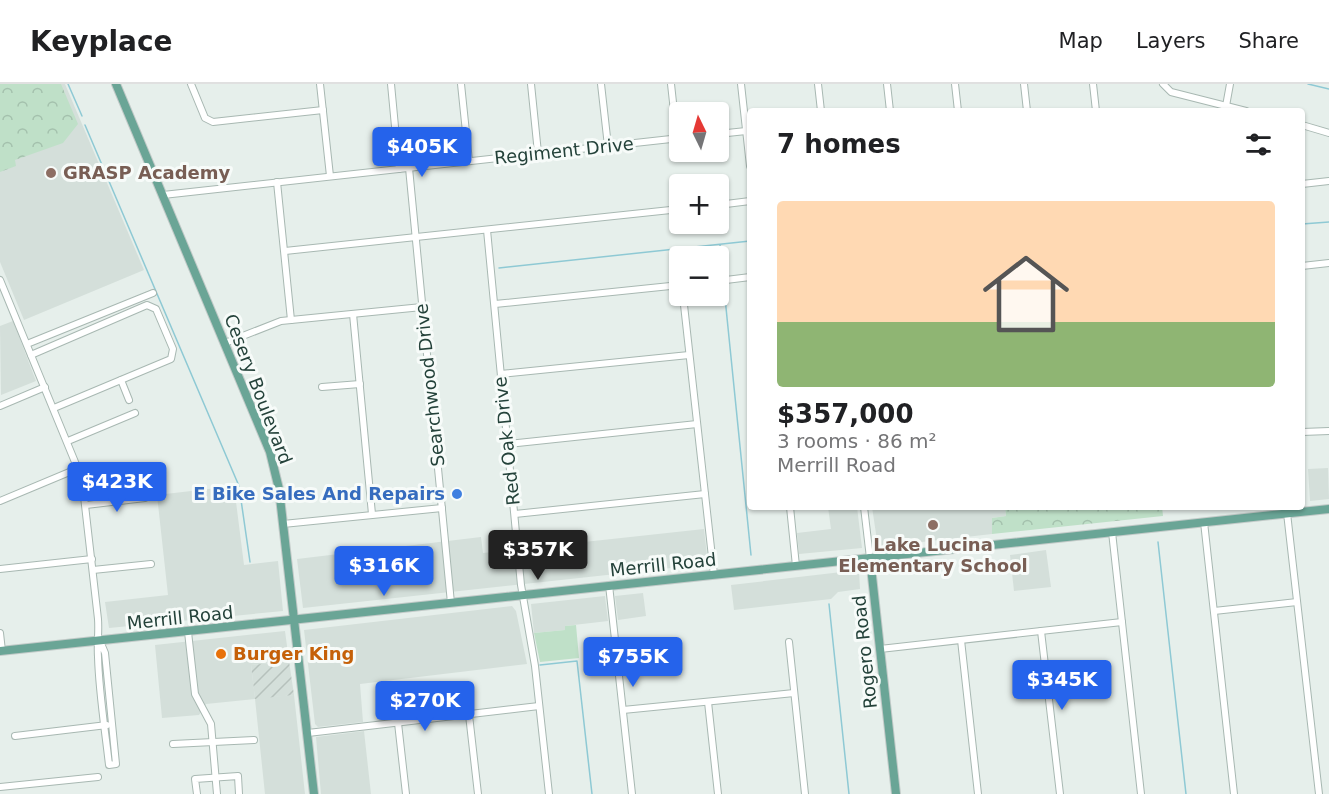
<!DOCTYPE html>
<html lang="en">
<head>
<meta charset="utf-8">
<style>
	:root { --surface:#fff; --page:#f2f2f2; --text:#202124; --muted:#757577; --line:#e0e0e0; --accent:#2563eb }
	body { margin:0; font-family:"DejaVu Sans",sans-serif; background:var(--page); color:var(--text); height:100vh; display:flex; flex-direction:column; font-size:22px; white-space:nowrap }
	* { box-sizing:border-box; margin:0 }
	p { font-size:20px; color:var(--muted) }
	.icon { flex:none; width:33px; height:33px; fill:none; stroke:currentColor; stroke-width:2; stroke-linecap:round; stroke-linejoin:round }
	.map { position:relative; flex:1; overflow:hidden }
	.panel { position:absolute; left:747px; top:24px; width:558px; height:402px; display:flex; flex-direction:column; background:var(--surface); border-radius:6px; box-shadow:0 2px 4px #0004 }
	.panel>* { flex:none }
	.needle { width:39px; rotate:355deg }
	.buttons { position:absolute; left:669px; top:18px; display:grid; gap:12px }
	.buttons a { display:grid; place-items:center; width:60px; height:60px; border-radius:6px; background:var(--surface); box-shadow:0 2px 4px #0004; font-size:30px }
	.price { position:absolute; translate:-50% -51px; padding:0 14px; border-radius:6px; background:var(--accent); color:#fff; font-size:20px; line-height:39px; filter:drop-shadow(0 2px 3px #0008) }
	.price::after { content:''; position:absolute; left:50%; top:36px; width:18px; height:14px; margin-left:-9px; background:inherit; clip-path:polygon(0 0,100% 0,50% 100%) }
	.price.current { background:#222; color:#fff }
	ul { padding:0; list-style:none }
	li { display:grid; align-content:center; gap:12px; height:318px; padding:0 30px }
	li+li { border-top:2px solid var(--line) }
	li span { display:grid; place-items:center; height:186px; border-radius:6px; color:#555 }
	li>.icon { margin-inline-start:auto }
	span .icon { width:108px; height:108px; fill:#fffc; stroke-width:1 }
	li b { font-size:26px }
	h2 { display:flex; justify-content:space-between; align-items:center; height:72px; padding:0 30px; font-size:26px }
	header { display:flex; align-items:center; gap:36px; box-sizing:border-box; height:84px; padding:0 30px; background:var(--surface); border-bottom:2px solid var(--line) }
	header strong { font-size:28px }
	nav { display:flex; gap:33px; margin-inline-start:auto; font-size:21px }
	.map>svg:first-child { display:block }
	.built { fill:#d4dfda }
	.industrial { fill:url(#industrial-furrows) }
	.grass { fill:#bfe0c8 }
	.forest { fill:url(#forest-crowns) }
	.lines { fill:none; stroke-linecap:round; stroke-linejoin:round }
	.stream { stroke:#8ec9d4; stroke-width:1.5 }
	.minor-casing { stroke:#a8b8b2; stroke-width:8 }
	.major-casing { stroke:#c2cac8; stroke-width:10 }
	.minor { stroke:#fff; stroke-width:6 }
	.major { stroke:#6aa596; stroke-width:8 }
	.education-dot { fill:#8d6e63; stroke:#f7fbf9; stroke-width:2 }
	.shop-dot { fill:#3f7fe0; stroke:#f7fbf9; stroke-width:2 }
	.food-dot { fill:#e8710a; stroke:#f7fbf9; stroke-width:2 }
	.labels { text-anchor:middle; stroke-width:6; stroke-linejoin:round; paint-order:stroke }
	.street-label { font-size:18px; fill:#24423a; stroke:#f7fbf9 }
	.education-label { font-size:18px; font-weight:bold; fill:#785e54; stroke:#f7fbf9; text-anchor:start }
	.shop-label { font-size:18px; font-weight:bold; fill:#366cbe; stroke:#f7fbf9; text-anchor:end }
	.food-label { font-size:18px; font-weight:bold; fill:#c56008; stroke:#f7fbf9; text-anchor:start }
</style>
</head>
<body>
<header>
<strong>Keyplace</strong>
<nav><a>Map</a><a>Layers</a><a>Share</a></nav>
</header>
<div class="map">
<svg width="1329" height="710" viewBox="0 0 1329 710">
	<defs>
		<pattern id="industrial-furrows" width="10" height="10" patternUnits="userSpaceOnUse" patternTransform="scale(1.5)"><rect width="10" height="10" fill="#d4dfda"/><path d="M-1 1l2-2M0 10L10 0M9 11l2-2" fill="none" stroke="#b6c1bc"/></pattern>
		<pattern id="forest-crowns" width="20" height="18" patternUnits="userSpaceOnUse" patternTransform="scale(1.5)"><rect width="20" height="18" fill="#bfe0c8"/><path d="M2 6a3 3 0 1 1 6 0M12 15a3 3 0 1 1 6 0" fill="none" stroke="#a4c1ad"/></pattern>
	</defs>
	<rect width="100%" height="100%" fill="#e6efeb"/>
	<!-- built -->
	<g class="built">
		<polygon points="0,0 65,0 144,186 24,236 0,178"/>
		<polygon points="13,237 36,297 1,311 0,242"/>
		<polygon points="1328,384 1329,415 1310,417 1308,385"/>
		<polygon points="234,402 244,481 278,477 283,527 109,544 105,518 168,511 157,411"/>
		<polygon points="828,423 857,423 862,464 799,470 797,449 831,445"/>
		<polygon points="872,423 1005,423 1006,432 992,434 992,450 878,463"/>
		<polygon points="704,445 708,480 303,524 297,475 481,453 483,469"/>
		<polygon points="1046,466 1051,503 1014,507 1010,471"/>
		<polygon points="859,486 860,505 838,508 831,515 734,526 731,501"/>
		<polygon points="643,509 646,532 618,536 615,512"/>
		<polygon points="605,512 608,537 565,542 565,546 534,549 531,520"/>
		<polygon points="512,522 516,527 527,580 360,600 363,638 318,643 315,640 304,546"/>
		<polygon points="285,547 289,577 251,581 255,614 294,611 305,710 265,710 255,615 206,620 199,631 162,634 155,561"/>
		<polygon points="364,647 371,710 321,710 316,653"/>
	</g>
	<!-- industrial -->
	<polygon class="industrial" points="289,577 294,611 255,615 251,581"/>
	<!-- grass -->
	<polygon class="grass" points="576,541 579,574 540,578 534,549 565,546 565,542"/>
	<!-- forest -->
	<g class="forest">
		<polygon points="0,0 61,0 78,40 63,59 15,76 16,82 0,88"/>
		<polygon points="1005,423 1162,423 1163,432 992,450 992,434 1006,432"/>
	</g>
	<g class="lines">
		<!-- stream -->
		<g class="stream">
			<polyline points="68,0 82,32"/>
			<polyline points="1308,0 1329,5"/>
			<polyline points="85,41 239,402 250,478"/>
			<polyline points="1302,140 1329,138"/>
			<polyline points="720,161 723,190"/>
			<polyline points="499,184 750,157"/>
			<polyline points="724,204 751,471"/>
			<polyline points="1158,458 1186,710"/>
			<polyline points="829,520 849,710"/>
			<polyline points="540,581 577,577 592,710"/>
		</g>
		<defs>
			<g id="minor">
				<polyline points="191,0 205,34 213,38 323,26"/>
				<polyline points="320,0 330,92"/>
				<polyline points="391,0 399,85"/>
				<polyline points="461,0 469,77"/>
				<polyline points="531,0 538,69"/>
				<polyline points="601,0 608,62"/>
				<polyline points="671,0 677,55"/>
				<polyline points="741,0 750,82"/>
				<polyline points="818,0 821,27"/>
				<polyline points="887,0 890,27"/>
				<polyline points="955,0 958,27"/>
				<polyline points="1024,0 1027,27"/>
				<polyline points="1093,0 1096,27"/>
				<polyline points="1163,0 1171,8 1246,27"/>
				<polyline points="1226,22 1230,0"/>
				<polyline points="1302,41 1329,49"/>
				<polyline points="718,50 746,47"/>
				<polyline points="409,84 451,519"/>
				<polyline points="277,98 291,236"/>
				<polyline points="1302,100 1329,97"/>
				<polyline points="163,111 680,54"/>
				<polyline points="718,121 750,117"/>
				<polyline points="487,146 521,501 535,582 549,710"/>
				<polyline points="285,167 680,125"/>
				<polyline points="1302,182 1329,179"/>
				<path d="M0,196L82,395L98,535C99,548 97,560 98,573C99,609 105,645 109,681L116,680L105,569L100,557"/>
				<polyline points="718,197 750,193"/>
				<polyline points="683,212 714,491"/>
				<polyline points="495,220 680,201"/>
				<polyline points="353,230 372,430"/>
				<polyline points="225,259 281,237 422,223"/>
				<polyline points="27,260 153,209"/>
				<polyline points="31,271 147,221 156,225 173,265 171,275 54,324"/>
				<polyline points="501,290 689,271"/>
				<polyline points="121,296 129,316"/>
				<polyline points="322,303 360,300"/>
				<polyline points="0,322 45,303"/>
				<polyline points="1302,348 1329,347"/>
				<polyline points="68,357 135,329"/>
				<polyline points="508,360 697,340"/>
				<polyline points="0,417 79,384"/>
				<polyline points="86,421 145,414"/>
				<polyline points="790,423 796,482"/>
				<polyline points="864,423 870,474"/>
				<polyline points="1287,429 1319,710"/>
				<polyline points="515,430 705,410"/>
				<polyline points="1204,438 1234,710"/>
				<polyline points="283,440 442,424"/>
				<polyline points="1112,448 1141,710"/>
				<polyline points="0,485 92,475"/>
				<polyline points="93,486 151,480"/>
				<polyline points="609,501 632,710"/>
				<polyline points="1214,527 1297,518"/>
				<polyline points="1041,547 1060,710"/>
				<polyline points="188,548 195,610 211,640 217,710"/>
				<polyline points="0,549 2,567"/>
				<polyline points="961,556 978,710"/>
				<polyline points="789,558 805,710"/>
				<polyline points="880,565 1122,538"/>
				<polyline points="708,618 718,710"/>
				<polyline points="623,626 794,609"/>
				<polyline points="469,631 478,710"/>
				<polyline points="398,639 406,710"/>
				<polyline points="308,649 539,622"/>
				<polyline points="15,652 107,641"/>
				<polyline points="173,660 254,656"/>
				<polyline points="0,703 98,693"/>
				<polyline points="197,710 195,695 238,692 239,710"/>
			</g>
			<g id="major">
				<polyline points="116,0 270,368 279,405 314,710"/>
				<polyline points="870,474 896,710"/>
				<polyline points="0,567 1329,425"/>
			</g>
		</defs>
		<!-- minor casing -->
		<use href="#minor" class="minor-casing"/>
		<!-- major casing -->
		<use href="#major" class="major-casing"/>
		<!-- minor -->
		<use href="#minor" class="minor"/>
		<!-- major -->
		<use href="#major" class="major"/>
	</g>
	<!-- markers -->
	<g class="education-dot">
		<circle cx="51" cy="89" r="6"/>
		<circle cx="933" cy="441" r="6"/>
	</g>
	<circle class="shop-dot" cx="457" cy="410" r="6"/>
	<circle class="food-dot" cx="221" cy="570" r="6"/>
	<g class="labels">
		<!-- street labels -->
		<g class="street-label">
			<text transform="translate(564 67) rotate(-6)" y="6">Regiment Drive</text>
			<text transform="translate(430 301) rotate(-96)" y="6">Searchwood Drive</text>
			<text transform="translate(258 305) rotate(69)" y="6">Cesery Boulevard</text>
			<text transform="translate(507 357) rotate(-96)" y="6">Red Oak Drive</text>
			<text transform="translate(663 481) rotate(-6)" y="6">Merrill Road</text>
			<text transform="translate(180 534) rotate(-6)" y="6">Merrill Road</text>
			<text transform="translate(865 568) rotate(-96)" y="6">Rogero Road</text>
		</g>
		<!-- education labels -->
		<g class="education-label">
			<text x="63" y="95">GRASP Academy</text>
			<text x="933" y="467" text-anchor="middle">Lake Lucina<tspan x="933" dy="21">Elementary School</tspan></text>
		</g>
		<!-- shop labels -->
		<g class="shop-label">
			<text x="445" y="416">E Bike Sales And Repairs</text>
		</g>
		<!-- food labels -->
		<g class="food-label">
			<text x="233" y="576">Burger King</text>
		</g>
	</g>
</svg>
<div class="buttons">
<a><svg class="needle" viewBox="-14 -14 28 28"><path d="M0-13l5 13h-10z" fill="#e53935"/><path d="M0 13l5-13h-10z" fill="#757577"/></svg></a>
<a>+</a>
<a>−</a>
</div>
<b class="price" style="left:422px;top:94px">$405K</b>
<b class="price" style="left:117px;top:429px">$423K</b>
<b class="price current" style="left:538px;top:497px">$357K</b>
<b class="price" style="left:384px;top:513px">$316K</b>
<b class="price" style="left:633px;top:604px">$755K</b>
<b class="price" style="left:1062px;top:627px">$345K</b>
<b class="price" style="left:425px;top:648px">$270K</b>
<section class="panel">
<h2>7 homes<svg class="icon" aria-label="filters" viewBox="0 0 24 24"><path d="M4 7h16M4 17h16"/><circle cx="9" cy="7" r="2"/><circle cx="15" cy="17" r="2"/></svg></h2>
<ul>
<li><span style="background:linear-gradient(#ffd9b3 65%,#8fb573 0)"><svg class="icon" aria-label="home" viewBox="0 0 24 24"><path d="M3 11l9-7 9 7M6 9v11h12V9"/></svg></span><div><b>$357,000</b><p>3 rooms · 86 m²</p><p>Merrill Road</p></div></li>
</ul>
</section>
</div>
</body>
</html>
